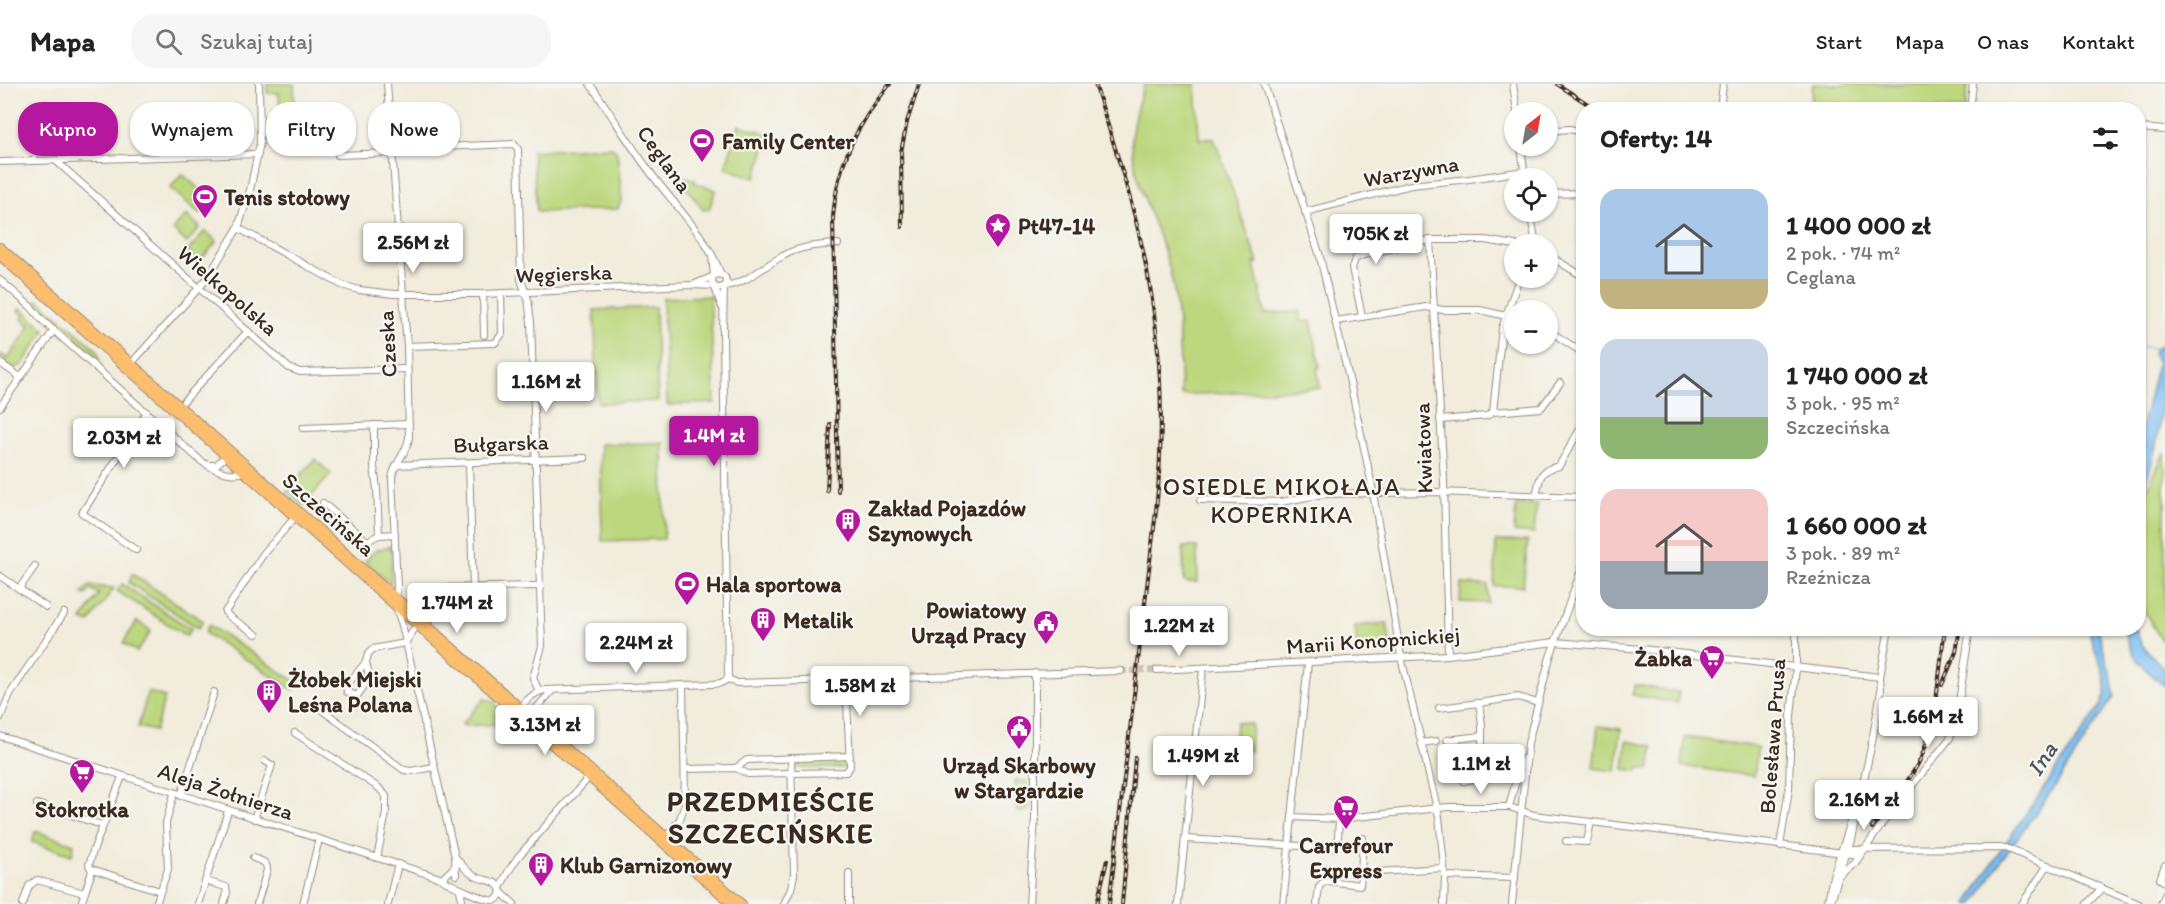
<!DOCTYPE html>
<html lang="pl">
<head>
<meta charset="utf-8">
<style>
	:root { --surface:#fff; --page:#f6f6f6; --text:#222; --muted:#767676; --line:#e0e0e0; --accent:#b5179e }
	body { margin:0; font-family:Itim,sans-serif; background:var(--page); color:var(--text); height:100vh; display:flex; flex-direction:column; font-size:22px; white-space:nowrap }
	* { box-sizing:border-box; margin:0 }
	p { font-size:20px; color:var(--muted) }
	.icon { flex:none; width:33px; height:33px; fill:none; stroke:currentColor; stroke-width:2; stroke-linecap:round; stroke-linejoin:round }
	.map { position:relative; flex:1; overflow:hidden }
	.details { position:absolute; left:1576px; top:18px; width:570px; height:534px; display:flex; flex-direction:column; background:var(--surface); border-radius:24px; box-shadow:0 2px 4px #0004 }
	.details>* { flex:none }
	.banner { position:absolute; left:18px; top:18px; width:570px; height:54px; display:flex; gap:12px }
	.needle { width:39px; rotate:31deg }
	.controls { position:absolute; left:1504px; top:18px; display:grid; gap:12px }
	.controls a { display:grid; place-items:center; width:54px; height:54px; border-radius:50%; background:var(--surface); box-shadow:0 2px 4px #0004; font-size:30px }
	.price { position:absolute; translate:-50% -51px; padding:0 14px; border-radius:6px; background:#fff; color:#222; font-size:20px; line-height:39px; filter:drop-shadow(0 2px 3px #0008) }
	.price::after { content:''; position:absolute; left:50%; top:36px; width:18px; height:14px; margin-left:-9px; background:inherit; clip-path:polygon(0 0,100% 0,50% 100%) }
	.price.current { background:var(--accent); color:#fff }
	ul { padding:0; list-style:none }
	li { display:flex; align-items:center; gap:18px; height:150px; padding:0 24px }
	li span { display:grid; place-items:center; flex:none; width:168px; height:120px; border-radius:18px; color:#555 }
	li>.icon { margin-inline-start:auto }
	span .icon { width:72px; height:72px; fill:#fffc; stroke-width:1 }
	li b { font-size:26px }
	h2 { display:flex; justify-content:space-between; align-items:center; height:72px; padding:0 24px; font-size:26px }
	.pill { padding:0 21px; border-radius:24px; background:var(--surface); box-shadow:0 2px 4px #0004; font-size:21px; line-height:54px }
	.pill.current { background:var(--accent); color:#fff }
	header { display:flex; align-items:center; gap:36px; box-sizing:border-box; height:84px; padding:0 30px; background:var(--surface); border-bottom:2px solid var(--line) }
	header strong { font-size:28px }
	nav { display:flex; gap:33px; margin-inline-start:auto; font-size:21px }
	.search { width:420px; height:54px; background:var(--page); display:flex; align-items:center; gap:15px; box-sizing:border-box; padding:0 21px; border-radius:24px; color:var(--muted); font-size:22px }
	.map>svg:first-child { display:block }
	.green { fill:#bcd77d; stroke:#7c804e; stroke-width:1.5 }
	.water { fill:#7dbff2; stroke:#5c7488; stroke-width:1.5 }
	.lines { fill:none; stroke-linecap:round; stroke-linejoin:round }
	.stream { stroke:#7dbff2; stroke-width:1.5 }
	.minor-tunnel { stroke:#cdc5b5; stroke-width:6; stroke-dasharray:6 3; stroke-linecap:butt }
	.minor-casing { stroke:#968b7c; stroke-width:8 }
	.major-casing { stroke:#968b7c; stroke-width:10 }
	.minor { stroke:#fff; stroke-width:6 }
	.major { stroke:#fbbd6e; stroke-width:8 }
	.rail-casing { stroke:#3b2a1e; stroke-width:4 }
	.rail { stroke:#f6f6f2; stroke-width:1.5; stroke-dasharray:4.5; stroke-linecap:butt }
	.labels { text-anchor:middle; stroke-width:4.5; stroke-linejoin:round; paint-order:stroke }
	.poi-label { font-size:22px; font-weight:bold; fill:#3b2a1e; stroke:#f6f6f2; text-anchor:start }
	.street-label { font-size:22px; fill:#3b2a1e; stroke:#f6f6f2 }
	.neighbourhood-label { font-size:24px; letter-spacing:1.5px; fill:#3b2a1e; stroke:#f6f6f2 }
	.water-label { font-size:24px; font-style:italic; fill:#4f575e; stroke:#f6f6f2 }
	.district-label { font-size:28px; font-weight:bold; letter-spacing:1.5px; fill:#3b2a1e; stroke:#f6f6f2 }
</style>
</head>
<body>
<header>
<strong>Mapa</strong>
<div class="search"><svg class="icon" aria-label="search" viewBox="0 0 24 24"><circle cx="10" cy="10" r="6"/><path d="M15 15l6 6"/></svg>Szukaj tutaj</div>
<nav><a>Start</a><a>Mapa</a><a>O nas</a><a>Kontakt</a></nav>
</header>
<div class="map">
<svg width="2165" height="820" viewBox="0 0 2165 820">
	<rect width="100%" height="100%" fill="#f6f6f2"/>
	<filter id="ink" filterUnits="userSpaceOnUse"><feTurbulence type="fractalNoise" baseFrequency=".0167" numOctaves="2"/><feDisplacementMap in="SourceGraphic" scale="12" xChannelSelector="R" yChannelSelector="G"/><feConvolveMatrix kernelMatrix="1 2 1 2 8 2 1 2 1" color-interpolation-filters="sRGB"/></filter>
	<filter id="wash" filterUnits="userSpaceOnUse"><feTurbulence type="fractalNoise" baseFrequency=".008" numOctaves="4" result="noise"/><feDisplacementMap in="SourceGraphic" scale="24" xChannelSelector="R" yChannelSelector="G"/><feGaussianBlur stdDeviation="1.35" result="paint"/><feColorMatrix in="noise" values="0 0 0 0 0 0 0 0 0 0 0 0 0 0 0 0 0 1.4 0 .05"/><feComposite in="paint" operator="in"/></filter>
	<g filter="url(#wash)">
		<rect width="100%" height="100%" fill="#f1ecdb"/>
		<!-- green -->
		<g class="green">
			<polygon points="267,0 294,0 295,28 280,30 279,9 267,9"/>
			<path d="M1145,0H1196L1199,55L1214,54L1258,179H1254L1265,230L1301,227V238L1311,237L1320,283L1317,284L1320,304L1181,311C1179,273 1180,228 1171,191C1161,147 1134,104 1132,58C1131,39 1138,18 1145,0Z"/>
			<polygon points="1813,0 1968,0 1965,25 1810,25"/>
			<polygon points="739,41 769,50 756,94 725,84"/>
			<polygon points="612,63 617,69 622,115 618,125 537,128 532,67"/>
			<polygon points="182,90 212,116 200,130 170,104"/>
			<polygon points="686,93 695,96 695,99 716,106 709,125 703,126 688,105 683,103"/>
			<polygon points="186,131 200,143 187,159 173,146"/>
			<polygon points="205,147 217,157 199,178 187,168"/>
			<polygon points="710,212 715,319 667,321 663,214"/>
			<polygon points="39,216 97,266 100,275 94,278 96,273 69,250 66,253 49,237 50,234 36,218"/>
			<polygon points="655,223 658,317 598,319 594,226"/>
			<polygon points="21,224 45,246 22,281 13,284 0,274 0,270 8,275 30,242 22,235 24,231 18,227"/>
			<polygon points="663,359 664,455 602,457 600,360"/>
			<polygon points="2165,367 2165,559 2160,554 2139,518 2139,469 2147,406"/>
			<polygon points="315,375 331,390 303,422 287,407"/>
			<polygon points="1516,420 1537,420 1534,450 1514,448"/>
			<polygon points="1496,457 1528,457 1523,502 1494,502"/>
			<polygon points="391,462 391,500 365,477 376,466"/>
			<polygon points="1183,463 1197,463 1198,498 1184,498"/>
			<polygon points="132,490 203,537 198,544 129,499"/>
			<polygon points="122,500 191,545 186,552 117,507"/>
			<polygon points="1461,500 1488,501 1488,519 1460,518"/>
			<polygon points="89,502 114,504 89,539 82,536 99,510 91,505 86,511 82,509"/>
			<polygon points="137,537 151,547 137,568 123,559"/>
			<polygon points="1387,539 1391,563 1383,568 1358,570 1355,542"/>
			<polygon points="209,541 298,599 295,605 292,605 205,549"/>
			<polygon points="1635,601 1679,608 1677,619 1632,611"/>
			<polygon points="148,608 165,613 155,647 138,643"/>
			<polygon points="484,615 492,617 509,633 497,640 464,642 462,640"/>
			<polygon points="1236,638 1252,640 1250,667 1234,666"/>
			<polygon points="1598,642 1621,645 1616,687 1593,684"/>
			<polygon points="1685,653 1758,663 1754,692 1682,682"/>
			<polygon points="1627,657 1653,662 1650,685 1638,684 1638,687 1624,685"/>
			<polygon points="845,675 845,684 794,684 794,678 796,677"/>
			<polygon points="1015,696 1029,698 1031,722 1027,727 1019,728 1016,725"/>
			<polygon points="35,747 74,760 72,771 32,758"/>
		</g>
		<!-- water -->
		<g class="water">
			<path d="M2165,259C2165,311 2160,368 2139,416L2140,350L2157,279L2153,270L2155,265Z"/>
			<path d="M2089,545H2098L2112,596L2114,612L2056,701L1999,779L1974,820H1967L2000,767L2101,622C2103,617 2106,612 2106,607C2107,586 2091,565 2089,545Z"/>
			<path d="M2124,545H2136L2141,560L2165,586V602C2140,582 2132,575 2124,545Z"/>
		</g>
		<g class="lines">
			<!-- stream -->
			<polyline class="stream" points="2139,262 2155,265"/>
		</g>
	</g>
	<g filter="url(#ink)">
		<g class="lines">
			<!-- minor-tunnel -->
			<polyline class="minor-tunnel" points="1121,587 1157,586"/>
			<defs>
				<g id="minor">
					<path d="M387,0L407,262L409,354C407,369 394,379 392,394L397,502L396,523L402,541L455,773L456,791"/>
					<path d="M590,0C611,29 629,60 650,88C674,121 708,153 721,191"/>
					<polyline points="1264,0 1319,169 1351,303 1371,397 1401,573 1439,733 1445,792 1444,820"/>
					<polyline points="1513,0 1517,28"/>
					<polyline points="1720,26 1723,0"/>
					<polyline points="1970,26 1973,0"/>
					<polyline points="2139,44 2165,46"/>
					<polyline points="335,47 338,71 392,69"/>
					<polyline points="1548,47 1569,45 1584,48"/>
					<polyline points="1521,62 1525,94"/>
					<polyline points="392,65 514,60 518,65 521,196 528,215 531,238 542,562 533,594 539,607"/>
					<polyline points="55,76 289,284 300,288 407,285"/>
					<polyline points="0,78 258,70"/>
					<polyline points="1548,110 1584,109"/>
					<polyline points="1305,128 1411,101 1469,95 1524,87"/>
					<polyline points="1530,128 1536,160"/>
					<polyline points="238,144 342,201 359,206 394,210 483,210 692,201 714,202"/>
					<polyline points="1430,156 1444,397 1448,571"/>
					<polyline points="1548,171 1584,193"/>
					<circle cx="719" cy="197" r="7"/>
					<path d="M0,196L31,223L42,236L201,377C213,385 225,391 240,389L244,385"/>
					<polyline points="693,201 714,192 712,171"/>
					<polyline points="715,204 722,223"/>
					<polyline points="483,210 484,251"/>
					<polyline points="1362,232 1352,184 1355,175 1363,171 1430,156 1485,156 1515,161"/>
					<polyline points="1336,237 1426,223 1443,226 1480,226 1515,234"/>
					<polyline points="1548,246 1583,269"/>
					<polyline points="407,262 495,259 502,250 501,209"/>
					<polyline points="0,279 20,293"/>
					<polyline points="129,282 206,196 238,144 250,106 260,59 259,0"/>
					<polyline points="184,317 248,247"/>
					<polyline points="0,323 54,246"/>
					<polyline points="1493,328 1502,244 1519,194"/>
					<polyline points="1440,336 1487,332 1493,328 1541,324 1560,299"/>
					<polyline points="303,344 409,340"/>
					<polyline points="469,379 473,503"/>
					<polyline points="210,381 216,381 228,370"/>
					<polyline points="396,381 585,374"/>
					<path d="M1536,411C1541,392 1538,387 1559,382L1584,338"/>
					<polyline points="1200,416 1281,418 1323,410 1435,408 1584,413"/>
					<polyline points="323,419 367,457 379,451 377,405 374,383 374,341"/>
					<polyline points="379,451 395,450"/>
					<polyline points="136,466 82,429 147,328"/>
					<polyline points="0,492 46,523"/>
					<polyline points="19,505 35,482"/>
					<polyline points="411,530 429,509 440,504 540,502"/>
					<polyline points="256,550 231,534 225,528 264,469 297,431"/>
					<polyline points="405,559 417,541 417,536"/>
					<path d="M366,578C371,595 367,598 357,612L347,608L346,602L366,578L368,570L373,565L405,559"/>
					<polyline points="1157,586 1448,571 1555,558 1642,565 1880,593"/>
					<path d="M728,595L723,249L724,202C747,200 763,182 783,172C800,162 819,161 838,160"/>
					<polyline points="728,595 737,599 1121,587"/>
					<polyline points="1479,619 1518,613 1538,619"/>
					<polyline points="1439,624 1479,619 1482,641 1482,693 1464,697"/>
					<polyline points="322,626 404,686 411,687 434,683"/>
					<path d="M519,628C523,618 534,608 545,606L713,600L721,599L728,595"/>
					<polyline points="524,632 530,631 552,607"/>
					<polyline points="0,634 10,610 64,529"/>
					<polyline points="295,649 379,704 386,712 386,729 377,774"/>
					<path d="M0,652L440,794C447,799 489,819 495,816C499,815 499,812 501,808C498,794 484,798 473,791C465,786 462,781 456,774"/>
					<polyline points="1447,656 1481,652"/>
					<polyline points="1421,659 1436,657"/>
					<polyline points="736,684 747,676 850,672"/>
					<polyline points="685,685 736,684 748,690 846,688 850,683 846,595"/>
					<polyline points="181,712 214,608"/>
					<polyline points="37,720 102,741"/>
					<polyline points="1509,723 1519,685 1524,675"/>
					<polyline points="1292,733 1339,735 1448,723 1509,723 1534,731 1860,771"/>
					<polyline points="254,735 272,681 265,677"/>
					<polyline points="1363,754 1361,789 1444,784"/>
					<polyline points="1186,755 1334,764 1338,753 1339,735"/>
					<polyline points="664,756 680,735 685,720 683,601"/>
					<polyline points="1566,757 1587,758 1591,738"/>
					<polyline points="1780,762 1789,705 1791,632 1796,584 1796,544"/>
					<polyline points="1845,768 1850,765 2006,764 2139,820"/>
					<path d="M253,774C261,777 267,777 267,786L257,820"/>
					<polyline points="2165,781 2160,795 2165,798"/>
					<polyline points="92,785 160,807"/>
					<polyline points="849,789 849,820"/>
					<polyline points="1445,792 1515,794"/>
					<polyline points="1839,793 1855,779 1885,736 1950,654 1957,631 1970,544"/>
					<polyline points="443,794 455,782"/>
					<polyline points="205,797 226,803 227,809 224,820"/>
					<polyline points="500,804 508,788 518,773 592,690"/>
					<polyline points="460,806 463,820"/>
					<polyline points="501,808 514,820"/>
					<polyline points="1828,817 1833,792 1851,738"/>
					<polyline points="23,820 29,802 37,796 84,809"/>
					<polyline points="81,820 92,787 89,781 93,767 122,693"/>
					<polyline points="156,820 168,785 166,739 174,710"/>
					<polyline points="198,820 228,727"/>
					<polyline points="303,820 319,755"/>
					<polyline points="388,820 398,780"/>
					<polyline points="784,820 791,805 794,791 791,674"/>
					<polyline points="1029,820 1035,734 1035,589"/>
					<polyline points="1178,820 1203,585"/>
					<polyline points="1283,820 1308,579"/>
					<polyline points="1317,820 1319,803 1322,799 1328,797 1360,801 1361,789"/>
					<polyline points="1512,820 1528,659 1550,573 1584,478"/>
					<polyline points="1830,820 1851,755 1871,663 1881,607 1880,593 1889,544"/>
					<polyline points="2022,820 2048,781"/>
					<polyline points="2087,820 2102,804"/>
					<polyline points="2161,820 2165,811"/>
				</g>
				<g id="major">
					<polyline points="0,163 742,820"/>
					<polyline points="0,172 732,820"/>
				</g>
			</defs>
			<!-- minor casing -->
			<use href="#minor" class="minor-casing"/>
			<!-- major casing -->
			<use href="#major" class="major-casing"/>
			<!-- minor -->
			<use href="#minor" class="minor"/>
			<!-- major -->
			<use href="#major" class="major"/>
			<defs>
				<g id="rail">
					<path d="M1095,0C1112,55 1131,111 1143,167C1162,253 1165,340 1156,427L1109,820"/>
					<polyline points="1557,0 1597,26"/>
					<polyline points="902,143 901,68 907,38 919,0"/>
					<polyline points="827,407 830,340"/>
					<path d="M838,407L833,133C837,80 856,42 890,0"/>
					<polyline points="1942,601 1956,568 1960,544"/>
					<path d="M1872,744C1888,722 1908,700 1920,676C1937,638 1939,586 1945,544"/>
					<polyline points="1097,820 1107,776"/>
					<polyline points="1122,820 1135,674"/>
				</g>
			</defs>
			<!-- rail casing -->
			<use href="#rail" class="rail-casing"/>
			<!-- rail -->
			<use href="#rail" class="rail"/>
		</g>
	</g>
	<!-- icons -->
	<defs>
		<symbol id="stadium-pin" viewBox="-11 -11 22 30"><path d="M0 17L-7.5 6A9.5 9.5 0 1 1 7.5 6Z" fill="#b5179e" stroke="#f6f6f2"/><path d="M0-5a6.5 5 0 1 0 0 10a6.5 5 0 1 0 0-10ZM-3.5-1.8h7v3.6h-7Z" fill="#fff"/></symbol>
		<symbol id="sight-pin" viewBox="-11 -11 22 30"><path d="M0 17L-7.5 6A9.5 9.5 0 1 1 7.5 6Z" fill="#b5179e" stroke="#f6f6f2"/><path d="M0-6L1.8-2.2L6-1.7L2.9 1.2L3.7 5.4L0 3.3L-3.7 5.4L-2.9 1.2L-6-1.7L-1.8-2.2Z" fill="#fff"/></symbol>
		<symbol id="building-pin" viewBox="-11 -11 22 30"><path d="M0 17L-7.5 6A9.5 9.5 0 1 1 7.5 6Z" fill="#b5179e" stroke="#f6f6f2"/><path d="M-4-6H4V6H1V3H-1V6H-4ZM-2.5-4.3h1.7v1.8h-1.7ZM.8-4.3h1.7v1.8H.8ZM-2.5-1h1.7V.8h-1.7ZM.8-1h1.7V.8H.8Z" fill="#fff"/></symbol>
		<symbol id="civic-pin" viewBox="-11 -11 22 30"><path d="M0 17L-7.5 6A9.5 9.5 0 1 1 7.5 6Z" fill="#b5179e" stroke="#f6f6f2"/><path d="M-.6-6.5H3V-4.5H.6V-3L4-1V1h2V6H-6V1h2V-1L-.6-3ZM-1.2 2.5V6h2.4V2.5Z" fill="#fff"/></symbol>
		<symbol id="supermarket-pin" viewBox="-11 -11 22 30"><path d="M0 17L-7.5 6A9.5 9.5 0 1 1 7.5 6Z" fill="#b5179e" stroke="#f6f6f2"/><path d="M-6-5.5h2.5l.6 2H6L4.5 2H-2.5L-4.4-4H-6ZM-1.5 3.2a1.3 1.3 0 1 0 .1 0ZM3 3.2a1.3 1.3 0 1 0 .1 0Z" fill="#fff"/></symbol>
	</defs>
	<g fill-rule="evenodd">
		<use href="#stadium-pin" x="687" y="42" width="30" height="40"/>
		<use href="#stadium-pin" x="190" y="98" width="30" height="40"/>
		<use href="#sight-pin" x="983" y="127" width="30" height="40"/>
		<use href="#building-pin" x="833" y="422" width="30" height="40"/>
		<use href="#stadium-pin" x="672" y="485" width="30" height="40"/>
		<use href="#building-pin" x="748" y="521" width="30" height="40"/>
		<use href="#civic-pin" x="1031" y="524" width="30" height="40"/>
		<use href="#supermarket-pin" x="1697" y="559" width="30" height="40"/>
		<use href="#building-pin" x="254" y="593" width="30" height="40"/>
		<use href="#civic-pin" x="1004" y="629" width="30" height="40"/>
		<use href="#supermarket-pin" x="67" y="673" width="30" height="40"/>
		<use href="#supermarket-pin" x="1331" y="709" width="30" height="40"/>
		<use href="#building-pin" x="526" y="766" width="30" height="40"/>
	</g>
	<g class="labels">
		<!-- poi labels -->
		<g class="poi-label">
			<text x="722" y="65">Family Center</text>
			<text x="224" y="121">Tenis stołowy</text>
			<text x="1018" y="150">Pt47-14</text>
			<text x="868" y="432">Zakład Pojazdów<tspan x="868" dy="25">Szynowych</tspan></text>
			<text x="706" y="508">Hala sportowa</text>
			<text x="1026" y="534" text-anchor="end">Powiatowy<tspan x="1026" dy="25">Urząd Pracy</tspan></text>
			<text x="783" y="544">Metalik</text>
			<text x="1692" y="582" text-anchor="end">Żabka</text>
			<text x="288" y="603">Żłobek Miejski<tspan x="288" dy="25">Leśna Polana</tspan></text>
			<text x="1019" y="689" text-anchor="middle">Urząd Skarbowy<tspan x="1019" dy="25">w Stargardzie</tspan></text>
			<text x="82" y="733" text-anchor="middle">Stokrotka</text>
			<text x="1346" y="769" text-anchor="middle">Carrefour<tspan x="1346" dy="25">Express</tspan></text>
			<text x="560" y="789">Klub Garnizonowy</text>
		</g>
		<!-- street labels -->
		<g class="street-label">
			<text transform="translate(665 75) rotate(54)" y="8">Ceglana</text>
			<text transform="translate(1411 87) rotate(-10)" y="8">Warzywna</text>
			<text transform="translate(564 189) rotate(-2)" y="8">Węgierska</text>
			<text transform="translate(228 206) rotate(41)" y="8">Wielkopolska</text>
			<text transform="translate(387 260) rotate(-93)" y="8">Czeska</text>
			<text transform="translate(501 359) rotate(-2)" y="8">Bułgarska</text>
			<text transform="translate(1423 364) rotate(-92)" y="8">Kwiatowa</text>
			<text transform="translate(329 430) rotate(41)" y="8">Szczecińska</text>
			<text transform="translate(1373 556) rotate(-4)" y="8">Marii Konopnickiej</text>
			<text transform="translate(1772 652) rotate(-86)" y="8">Bolesława Prusa</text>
			<text transform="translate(226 707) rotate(18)" y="8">Aleja Żołnierza</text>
		</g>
		<!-- neighbourhood labels -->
		<g class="neighbourhood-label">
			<text x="1282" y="411">OSIEDLE MIKOŁAJA<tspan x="1282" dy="28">KOPERNIKA</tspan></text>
		</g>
		<!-- water labels -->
		<g class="water-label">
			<text transform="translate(2042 675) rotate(-57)" y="8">Ina</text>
		</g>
		<!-- district labels -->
		<g class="district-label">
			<text x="771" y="727">PRZEDMIEŚCIE<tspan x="771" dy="32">SZCZECIŃSKIE</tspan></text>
		</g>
	</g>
</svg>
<div class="controls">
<a><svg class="needle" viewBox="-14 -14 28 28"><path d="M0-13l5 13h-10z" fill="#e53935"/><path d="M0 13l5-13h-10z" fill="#767676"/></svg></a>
<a><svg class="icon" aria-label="locate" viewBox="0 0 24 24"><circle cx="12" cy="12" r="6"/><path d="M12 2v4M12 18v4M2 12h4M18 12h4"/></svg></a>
<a>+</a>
<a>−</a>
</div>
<b class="price" style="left:1376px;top:181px">705K zł</b>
<b class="price" style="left:413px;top:190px">2.56M zł</b>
<b class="price" style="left:546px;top:329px">1.16M zł</b>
<b class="price current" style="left:714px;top:383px">1.4M zł</b>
<b class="price" style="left:124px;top:385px">2.03M zł</b>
<b class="price" style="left:457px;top:550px">1.74M zł</b>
<b class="price" style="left:1179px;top:573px">1.22M zł</b>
<b class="price" style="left:636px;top:590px">2.24M zł</b>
<b class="price" style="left:860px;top:633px">1.58M zł</b>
<b class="price" style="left:1928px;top:664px">1.66M zł</b>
<b class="price" style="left:545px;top:672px">3.13M zł</b>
<b class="price" style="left:1203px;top:703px">1.49M zł</b>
<b class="price" style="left:1481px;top:711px">1.1M zł</b>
<b class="price" style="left:1864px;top:747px">2.16M zł</b>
<div class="banner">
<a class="pill current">Kupno</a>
<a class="pill">Wynajem</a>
<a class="pill">Filtry</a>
<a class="pill">Nowe</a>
</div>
<section class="details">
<h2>Oferty: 14<svg class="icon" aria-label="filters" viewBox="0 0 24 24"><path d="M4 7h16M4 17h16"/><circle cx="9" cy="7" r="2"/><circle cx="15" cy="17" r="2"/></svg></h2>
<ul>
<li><span style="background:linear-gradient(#a9c7e8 75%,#c2b280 0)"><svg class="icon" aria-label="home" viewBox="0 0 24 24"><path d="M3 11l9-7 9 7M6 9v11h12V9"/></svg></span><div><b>1 400 000 zł</b><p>2 pok. · 74 m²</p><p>Ceglana</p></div></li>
<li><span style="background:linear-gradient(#c9d6e8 65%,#8fb573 0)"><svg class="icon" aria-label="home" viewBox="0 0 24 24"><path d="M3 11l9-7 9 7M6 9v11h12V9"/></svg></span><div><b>1 740 000 zł</b><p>3 pok. · 95 m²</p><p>Szczecińska</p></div></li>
<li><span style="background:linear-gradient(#f6c9c9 60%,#9aa5b1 0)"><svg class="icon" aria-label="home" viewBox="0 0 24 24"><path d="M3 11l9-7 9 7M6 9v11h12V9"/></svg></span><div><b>1 660 000 zł</b><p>3 pok. · 89 m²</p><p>Rzeźnicza</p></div></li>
</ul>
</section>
</div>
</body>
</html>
